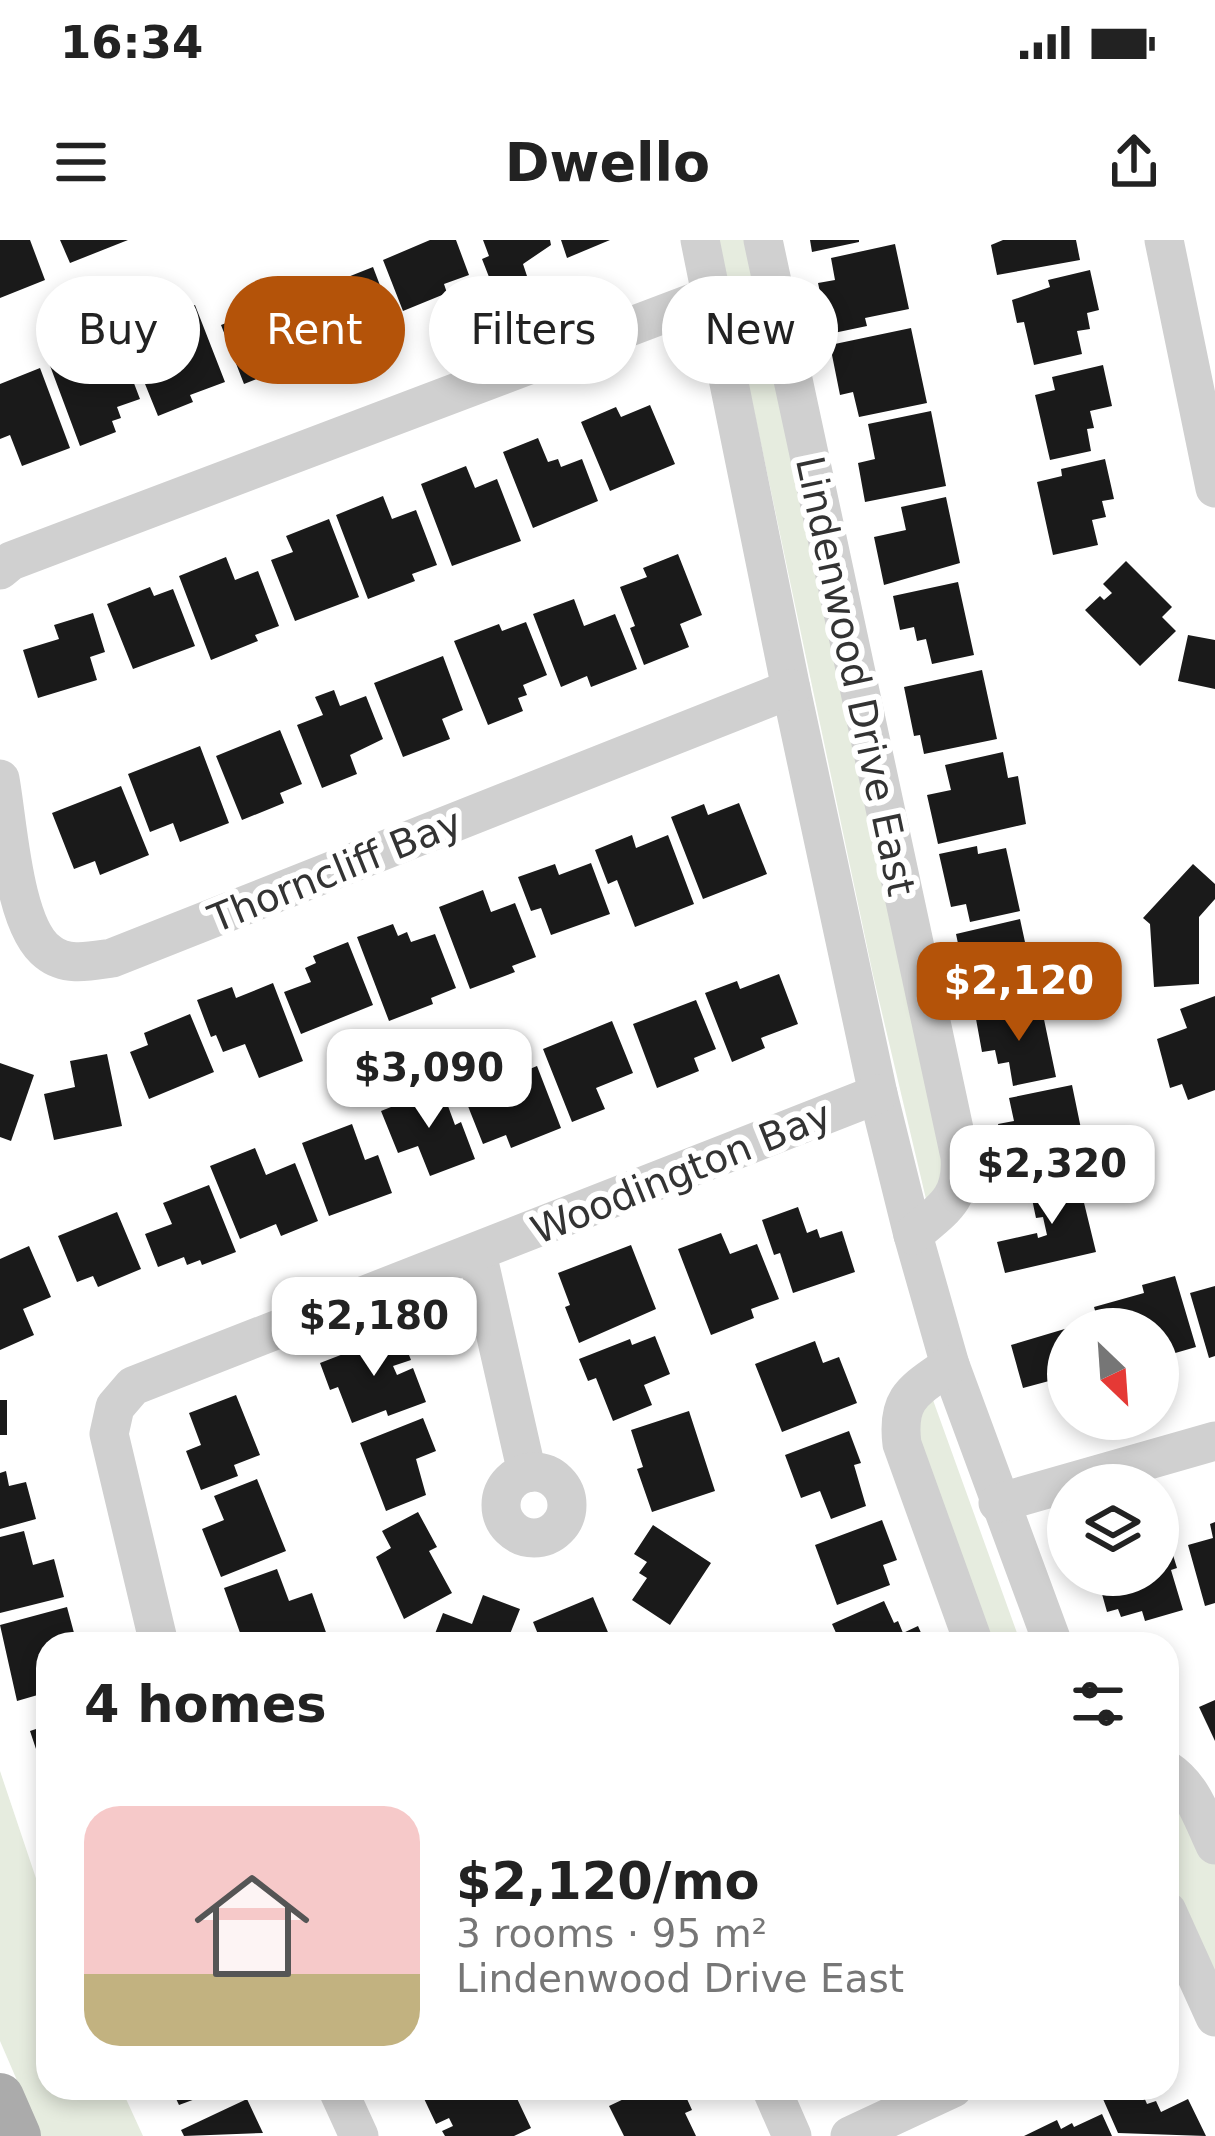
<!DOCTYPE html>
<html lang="en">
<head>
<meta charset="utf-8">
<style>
	:root { --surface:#fff; --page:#f2f2f2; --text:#222; --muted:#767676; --accent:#b45309 }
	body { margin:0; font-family:"DejaVu Sans",sans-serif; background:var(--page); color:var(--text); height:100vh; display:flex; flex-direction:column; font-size:45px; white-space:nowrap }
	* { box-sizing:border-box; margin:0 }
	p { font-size:39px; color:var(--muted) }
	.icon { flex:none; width:66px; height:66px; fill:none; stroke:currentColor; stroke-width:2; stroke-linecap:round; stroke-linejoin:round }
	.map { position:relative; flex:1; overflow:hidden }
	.side { position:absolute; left:36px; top:1392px; width:1143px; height:468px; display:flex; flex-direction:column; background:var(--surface); border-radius:36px; box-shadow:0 6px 18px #0003 }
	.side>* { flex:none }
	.guide { position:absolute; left:36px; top:36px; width:1143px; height:108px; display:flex; gap:24px }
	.needle { width:78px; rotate:155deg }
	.fabs { position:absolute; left:1047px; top:1068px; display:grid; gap:24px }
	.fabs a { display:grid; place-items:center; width:132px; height:132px; border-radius:50%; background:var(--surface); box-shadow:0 6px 18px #0003; font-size:60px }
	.price { position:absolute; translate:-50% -102px; padding:0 27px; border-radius:24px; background:#fff; color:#222; font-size:39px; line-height:78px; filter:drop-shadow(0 3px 6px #0008) }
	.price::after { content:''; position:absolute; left:50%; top:72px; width:36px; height:27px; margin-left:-18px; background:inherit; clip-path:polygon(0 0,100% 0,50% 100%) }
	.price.selected { background:var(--accent); color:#fff }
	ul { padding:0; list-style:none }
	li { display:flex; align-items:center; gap:36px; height:300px; padding:0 48px }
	li span { display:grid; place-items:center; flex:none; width:336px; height:240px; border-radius:36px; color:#555 }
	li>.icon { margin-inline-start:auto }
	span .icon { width:144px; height:144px; fill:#fffc; stroke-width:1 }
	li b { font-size:51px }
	h2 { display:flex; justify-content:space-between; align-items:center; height:144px; padding:0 48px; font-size:51px }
	.chip { padding:0 42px; border-radius:54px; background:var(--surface); box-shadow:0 6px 18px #0003; font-size:42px; line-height:108px }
	.chip.selected { background:var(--accent); color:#fff }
	.status { display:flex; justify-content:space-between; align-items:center; height:84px; padding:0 60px; background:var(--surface); direction:ltr }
	.status svg { height:33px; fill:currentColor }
	header { display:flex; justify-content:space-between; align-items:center; height:156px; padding:0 48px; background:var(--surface); font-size:54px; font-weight:800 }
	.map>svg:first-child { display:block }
	.green { fill:#e6ecdf }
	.building { fill:#1a1a1a }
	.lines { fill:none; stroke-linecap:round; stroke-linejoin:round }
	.minor { stroke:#d0d0d0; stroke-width:39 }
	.major { stroke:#ababab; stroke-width:48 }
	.labels { text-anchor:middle; stroke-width:12; stroke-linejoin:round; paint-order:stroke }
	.street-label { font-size:39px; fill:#333; stroke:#fff }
</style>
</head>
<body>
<div class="status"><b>16:34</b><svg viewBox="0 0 49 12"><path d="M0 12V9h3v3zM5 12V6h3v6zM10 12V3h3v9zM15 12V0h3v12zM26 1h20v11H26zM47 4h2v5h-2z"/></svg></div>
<header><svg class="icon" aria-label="menu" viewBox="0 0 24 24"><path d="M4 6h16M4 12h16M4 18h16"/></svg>Dwello<svg class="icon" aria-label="share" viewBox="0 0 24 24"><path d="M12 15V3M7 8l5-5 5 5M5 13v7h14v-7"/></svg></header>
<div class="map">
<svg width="1215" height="1896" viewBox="0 0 1215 1896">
	<rect width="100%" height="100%" fill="#fff"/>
	<!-- green -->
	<g class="green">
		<polygon points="718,0 751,0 949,933 926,959 873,735"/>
		<polygon points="933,1160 1021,1404 987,1404 920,1221 919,1163"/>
		<polygon points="0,1531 48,1674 48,1848 121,1848 143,1896 41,1896 0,1801"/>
		<polygon points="1167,1531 1215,1605 1215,1777 1167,1671"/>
	</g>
	<!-- building -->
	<g class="building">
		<polygon points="0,0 30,0 45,40 0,58"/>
		<polygon points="60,0 128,0 70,23"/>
		<polygon points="430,0 456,0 469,35 444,44 447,53 403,71 383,20"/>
		<polygon points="483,0 550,0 551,5 523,24 529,42 496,55 482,19 489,16"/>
		<polygon points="561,0 610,0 567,18"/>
		<polygon points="810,0 859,0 859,2 812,12"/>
		<polygon points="1003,0 1076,0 1080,20 997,35 991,5"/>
		<polygon points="895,4 909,69 865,78 867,86 829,94 818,43 835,40 831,18"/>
		<polygon points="373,27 389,69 366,77 374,100 329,116 305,54"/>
		<polygon points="1090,30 1099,70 1087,73 1090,89 1077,91 1082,114 1034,125 1024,82 1017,83 1012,60 1050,47 1048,40"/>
		<polygon points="282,61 300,106 280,114 285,128 244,144 221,85"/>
		<polygon points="195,65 225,142 190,155 193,162 158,176 143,139 148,136 134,98 166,86 163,77"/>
		<polygon points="911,88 927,163 859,177 853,152 840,155 830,105"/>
		<polygon points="119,104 140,159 117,167 121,178 112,181 116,192 80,206 49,123 93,107 95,114"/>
		<polygon points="1103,125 1112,166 1090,171 1094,188 1087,189 1091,211 1050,220 1035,155 1055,150 1052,137"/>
		<polygon points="40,128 70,208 22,226 10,195 0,199 0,144"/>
		<polygon points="650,165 675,224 610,251 581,182 616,167 621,177"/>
		<polygon points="931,171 946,246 865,262 858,223 875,219 868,184"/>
		<polygon points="538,198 548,222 558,219 561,227 582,219 598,261 533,288 503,212"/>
		<polygon points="1105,219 1114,259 1102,261 1106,277 1092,280 1098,305 1053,315 1037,242 1062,236 1061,229"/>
		<polygon points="466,226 475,248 497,239 521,301 452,326 421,244"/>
		<polygon points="383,256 392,279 416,270 437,325 412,334 415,341 368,359 336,275"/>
		<polygon points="946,257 960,323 884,345 874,297 906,290 901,267"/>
		<polygon points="329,279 359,357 295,381 271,320 293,312 286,296"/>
		<polygon points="678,314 702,375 680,384 689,407 644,425 630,388 635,386 620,347 647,337 643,328"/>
		<polygon points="226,317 235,340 258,331 279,386 255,395 258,401 211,420 179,336"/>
		<polygon points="1126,321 1172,367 1162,377 1176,391 1140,426 1085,370 1100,356 1104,360 1112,353 1103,344"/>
		<polygon points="958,342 974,415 932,424 926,399 917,401 914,387 900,390 893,356"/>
		<polygon points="150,347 154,356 173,349 195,406 133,429 107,364"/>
		<polygon points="574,359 584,386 615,374 637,429 591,447 587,436 561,447 533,374"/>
		<polygon points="93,373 105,412 90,417 97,440 38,458 23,410 59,399 54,385"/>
		<polygon points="526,382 547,435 523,445 527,455 518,458 523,471 488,485 454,401 499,384 502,391"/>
		<polygon points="1188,395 1215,400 1215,449 1178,441"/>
		<polygon points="443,416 463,470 442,479 450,499 403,517 374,443"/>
		<polygon points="982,430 997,499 924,514 920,495 914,496 904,447"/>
		<polygon points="334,450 340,466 366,456 383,499 350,515 357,534 322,548 297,485 323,475 315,457"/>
		<polygon points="280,490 302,544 280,553 284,563 242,580 216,516"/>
		<polygon points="200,506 229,583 180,602 173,583 150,592 128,534"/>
		<polygon points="1003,512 1008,538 1018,536 1026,584 938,604 927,555 951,550 945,525"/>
		<polygon points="121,546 149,615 100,635 95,621 74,629 52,573"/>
		<polygon points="739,563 767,634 703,659 671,577 704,564 708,575"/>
		<polygon points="632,595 636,608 668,595 694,664 635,687 617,640 608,644 595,610"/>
		<polygon points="977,606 978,614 1006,608 1020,671 970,682 966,664 951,667 939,614"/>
		<polygon points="591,623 610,674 551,695 541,668 531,671 518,637 555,624 559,635"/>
		<polygon points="1193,624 1215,644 1215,659 1199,677 1199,744 1154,747 1150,684 1143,678"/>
		<polygon points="483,650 491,672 515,663 536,717 512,726 515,732 470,749 439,667"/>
		<polygon points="1020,679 1036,753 996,762 990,735 984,737 982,727 964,732 956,694"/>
		<polygon points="393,684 398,696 407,692 411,702 435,694 456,748 431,758 433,764 389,781 357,697"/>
		<polygon points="348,702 373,765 301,794 284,752 311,742 305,728 316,723 313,716"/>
		<polygon points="779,734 798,784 761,798 765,808 732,822 705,753 737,741 740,749"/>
		<polygon points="273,743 303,821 259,838 245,804 223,812 216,795 211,797 197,760 232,747 236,758"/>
		<polygon points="1215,756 1215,850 1188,860 1182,844 1170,848 1157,799 1187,788 1180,769"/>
		<polygon points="696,760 716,809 694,818 699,831 657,848 633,784"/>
		<polygon points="1041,765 1056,837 1013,846 1009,822 998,824 995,810 982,812 976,779"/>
		<polygon points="190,774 214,832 149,859 130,812 148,805 144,793"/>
		<polygon points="612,781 633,833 596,848 605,869 572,882 543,809"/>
		<polygon points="498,813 508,838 537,826 561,888 511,908 506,895 483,904 454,831"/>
		<polygon points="107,814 122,886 54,900 44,854 75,847 70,821"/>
		<polygon points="0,823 34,835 11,901 0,897"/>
		<polygon points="1072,845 1086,913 1008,929 998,884 1014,881 1009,858"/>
		<polygon points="441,847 455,885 461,882 475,919 430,936 418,906 398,913 381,871"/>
		<polygon points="352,884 365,920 378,915 392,953 329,976 302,903"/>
		<polygon points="255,908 266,935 295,923 318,981 281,996 276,984 240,999 210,926"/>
		<polygon points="1077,934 1096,1012 1005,1033 997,1002 1037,993 1038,998 1047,995 1043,977 1036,978 1029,945"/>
		<polygon points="209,945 236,1012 202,1025 200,1020 187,1025 184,1017 158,1027 145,994 172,984 163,963"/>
		<polygon points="798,967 807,993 817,989 820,998 842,991 855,1032 793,1053 780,1013 774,1015 762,980"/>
		<polygon points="117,972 141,1029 98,1047 93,1036 77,1042 58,996"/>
		<polygon points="721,993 730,1014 757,1004 779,1059 751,1069 754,1078 711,1095 678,1009"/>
		<polygon points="631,1005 656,1069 579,1103 565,1067 570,1065 558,1033"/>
		<polygon points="29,1006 51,1057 23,1069 34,1095 0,1110 0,1019"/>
		<polygon points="1175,1036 1196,1107 1158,1118 1158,1089 1100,1089 1094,1067 1144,1053 1142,1045"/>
		<polygon points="1215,1046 1215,1116 1209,1118 1190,1053"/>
		<polygon points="1068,1088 1068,1160 1063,1148 1052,1151 1049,1141 1023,1148 1011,1105"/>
		<polygon points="400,1092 411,1120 393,1126 397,1135 413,1128 426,1162 388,1176 386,1170 352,1183 338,1147 330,1150 320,1123"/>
		<polygon points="655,1096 670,1134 644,1145 652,1165 613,1181 596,1138 588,1141 579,1119 630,1099 632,1105"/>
		<polygon points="815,1101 823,1123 839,1117 857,1163 782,1192 755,1124"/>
		<polygon points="236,1155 260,1215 234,1225 238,1236 201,1250 186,1211 201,1205 189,1173"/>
		<rect x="0" y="1160" width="7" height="35"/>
		<polygon points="689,1171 715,1251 652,1272 637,1229 643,1227 631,1190"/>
		<polygon points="423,1178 436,1211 416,1219 426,1255 386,1271 360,1203"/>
		<polygon points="849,1191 861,1223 854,1225 866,1266 831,1279 820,1251 801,1258 785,1215"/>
		<polygon points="6,1231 9,1246 26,1242 36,1279 0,1289 0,1233"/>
		<polygon points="257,1239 286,1311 221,1337 202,1289 224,1280 214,1256"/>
		<polygon points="418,1272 437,1307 429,1311 452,1353 404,1379 376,1317 391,1308 382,1291"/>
		<polygon points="882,1280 897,1320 883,1325 890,1345 837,1365 815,1305"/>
		<polygon points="1215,1282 1215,1363 1205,1366 1188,1305 1213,1298 1210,1284"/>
		<polygon points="653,1285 711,1323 670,1385 632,1360 647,1338 639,1333 647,1322 634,1314"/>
		<polygon points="1165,1289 1177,1328 1171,1330 1183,1370 1145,1381 1142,1371 1121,1377 1118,1369 1107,1372 1102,1354 1112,1351 1108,1335 1158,1335 1158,1291"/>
		<polygon points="24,1291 33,1325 54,1319 64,1357 0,1373 0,1297"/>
		<polygon points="277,1329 289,1361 312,1353 328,1398 310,1404 244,1404 224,1348"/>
		<polygon points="483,1355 520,1369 506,1404 431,1404 443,1373 472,1384"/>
		<polygon points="593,1357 613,1404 542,1404 533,1382"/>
		<polygon points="884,1361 894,1383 898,1381 903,1393 918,1386 926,1404 841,1404 832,1384"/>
		<polygon points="67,1367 77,1404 48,1404 48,1452 17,1461 0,1385"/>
		<polygon points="1215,1460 1215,1501 1199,1467"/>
		<polygon points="48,1485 48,1542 47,1542 30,1491"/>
		<polygon points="171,1848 225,1848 179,1865"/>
		<polygon points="419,1848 512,1848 531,1888 514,1896 445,1896 442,1891 453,1886 449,1878 436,1884"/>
		<polygon points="647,1848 682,1848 692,1870 685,1873 696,1896 624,1896 609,1866"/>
		<polygon points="1127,1848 1140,1848 1147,1864 1156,1861 1161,1872 1188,1859 1206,1896 1118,1893 1103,1859"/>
		<polygon points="247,1859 263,1893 184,1896 181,1890"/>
		<polygon points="1102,1874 1112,1896 1024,1896 1057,1880 1061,1889 1072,1883 1074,1887"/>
	</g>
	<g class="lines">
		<!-- minor -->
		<g class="minor">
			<polyline points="700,0 791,449 878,854 913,995 950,1125 1053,1404"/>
			<path d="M763,0L960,917C963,959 942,970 913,995"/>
			<polyline points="1164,0 1215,248"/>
			<polyline points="0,330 11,321 711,56"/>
			<path d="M0,539C8,582 13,686 48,712C66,727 91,721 112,718L791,449"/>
			<polyline points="477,1013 527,1233"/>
			<path d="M950,1125C915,1150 896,1157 902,1204L974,1404"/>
			<circle cx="534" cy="1265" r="33"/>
			<polyline points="998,1263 1215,1201"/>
			<polyline points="159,1404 109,1194 115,1167 133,1146 878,854"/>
			<path d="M1167,1530C1193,1547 1202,1578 1215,1605"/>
			<polyline points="1167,1671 1215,1777"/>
			<polyline points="337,1848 359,1896"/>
			<polyline points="771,1848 792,1896"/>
			<polyline points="850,1896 953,1848"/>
		</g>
		<!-- major -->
		<polyline class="major" points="0,1857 17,1896"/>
	</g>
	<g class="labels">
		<!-- street labels -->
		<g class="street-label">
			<text transform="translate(856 436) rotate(78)" y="14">Lindenwood Drive East</text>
			<text transform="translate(335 630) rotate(-22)" y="14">Thorncliff Bay</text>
			<text transform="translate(681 932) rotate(-22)" y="14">Woodington Bay</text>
		</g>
	</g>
</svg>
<div class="fabs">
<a><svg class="needle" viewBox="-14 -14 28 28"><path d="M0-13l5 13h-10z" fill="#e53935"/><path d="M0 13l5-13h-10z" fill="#767676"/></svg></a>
<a><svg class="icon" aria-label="layers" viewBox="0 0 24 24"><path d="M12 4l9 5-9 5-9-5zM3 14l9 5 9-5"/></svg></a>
</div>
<b class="price selected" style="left:1019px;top:804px">$2,120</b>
<b class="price" style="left:429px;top:891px">$3,090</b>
<b class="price" style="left:1052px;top:987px">$2,320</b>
<b class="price" style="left:374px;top:1139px">$2,180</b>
<div class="guide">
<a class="chip">Buy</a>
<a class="chip selected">Rent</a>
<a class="chip">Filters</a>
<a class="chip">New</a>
</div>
<section class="side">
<h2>4 homes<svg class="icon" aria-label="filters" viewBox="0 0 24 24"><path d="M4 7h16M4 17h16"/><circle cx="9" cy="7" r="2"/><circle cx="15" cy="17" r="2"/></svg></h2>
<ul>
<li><span style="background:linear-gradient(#f6c9c9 70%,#c2b280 0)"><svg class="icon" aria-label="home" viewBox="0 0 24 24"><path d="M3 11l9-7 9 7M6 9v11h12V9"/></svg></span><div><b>$2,120/mo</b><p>3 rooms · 95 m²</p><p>Lindenwood Drive East</p></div></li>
</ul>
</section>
</div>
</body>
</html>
